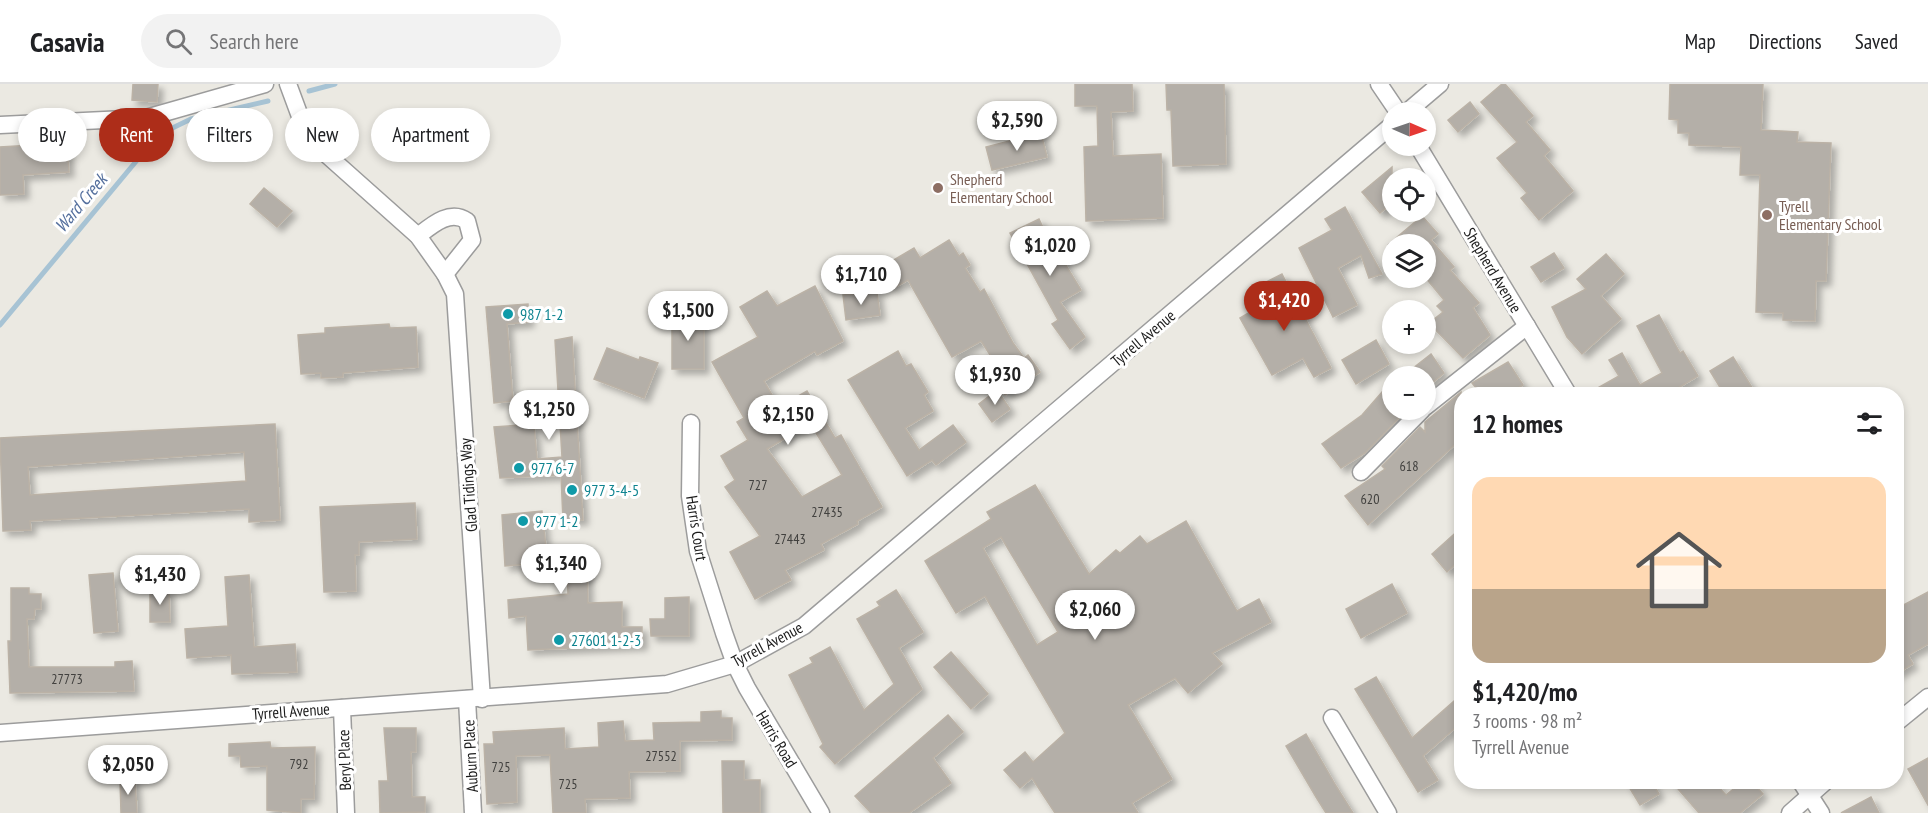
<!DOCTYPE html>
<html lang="en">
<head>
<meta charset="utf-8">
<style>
	:root { --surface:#fff; --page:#f2f2f2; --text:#202124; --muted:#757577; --line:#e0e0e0; --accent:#ad2d19 }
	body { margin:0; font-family:"PT Sans Narrow",sans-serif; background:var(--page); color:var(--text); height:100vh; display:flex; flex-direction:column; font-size:22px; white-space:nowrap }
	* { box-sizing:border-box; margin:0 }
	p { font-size:20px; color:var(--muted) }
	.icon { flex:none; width:33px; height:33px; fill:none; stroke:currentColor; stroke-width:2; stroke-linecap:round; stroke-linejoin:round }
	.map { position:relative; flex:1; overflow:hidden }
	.sheet { position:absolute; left:1454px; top:303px; width:450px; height:402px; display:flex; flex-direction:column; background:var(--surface); border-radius:24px; box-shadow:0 3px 9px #0003 }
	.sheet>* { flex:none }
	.guide { position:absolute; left:18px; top:24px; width:570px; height:54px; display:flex; gap:12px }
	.needle { width:39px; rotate:92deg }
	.fabs { position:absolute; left:1382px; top:18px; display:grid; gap:12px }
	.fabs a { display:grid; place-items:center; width:54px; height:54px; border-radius:50%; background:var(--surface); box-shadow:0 3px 9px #0003; font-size:30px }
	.price { position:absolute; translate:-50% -51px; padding:0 14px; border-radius:21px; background:#fff; color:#222; font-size:20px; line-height:39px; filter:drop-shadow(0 2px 3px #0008) }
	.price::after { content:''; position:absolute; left:50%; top:36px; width:18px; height:14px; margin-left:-9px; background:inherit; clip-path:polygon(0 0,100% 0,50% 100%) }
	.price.selected { background:var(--accent); color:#fff }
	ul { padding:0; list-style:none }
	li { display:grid; align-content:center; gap:12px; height:318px; padding:0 18px }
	li span { display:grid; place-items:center; height:186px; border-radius:18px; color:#555 }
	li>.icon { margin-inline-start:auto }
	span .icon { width:108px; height:108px; fill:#fffc; stroke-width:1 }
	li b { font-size:26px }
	h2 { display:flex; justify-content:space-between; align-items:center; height:72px; padding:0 18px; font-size:26px }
	.tag { padding:0 21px; border-radius:27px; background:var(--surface); box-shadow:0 3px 9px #0003; font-size:21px; line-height:54px }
	.tag.selected { background:var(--accent); color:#fff }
	header { display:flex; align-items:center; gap:36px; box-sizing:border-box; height:84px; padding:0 30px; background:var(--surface); border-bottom:2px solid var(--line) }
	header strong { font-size:28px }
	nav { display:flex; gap:33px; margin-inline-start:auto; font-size:21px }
	.search { width:420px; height:54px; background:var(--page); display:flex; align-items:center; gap:15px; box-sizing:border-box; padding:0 21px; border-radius:33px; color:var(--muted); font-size:22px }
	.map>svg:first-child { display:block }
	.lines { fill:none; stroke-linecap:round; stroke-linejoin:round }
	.stream { stroke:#a7c3d4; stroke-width:5 }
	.building { fill:#b4afa8; stroke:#bbb2a6; stroke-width:1.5; fill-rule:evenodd; filter:url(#shadow) }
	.minor-casing { stroke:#9c9c9c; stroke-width:19 }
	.minor { stroke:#fff; stroke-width:16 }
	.education-dot { fill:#8d6e63; stroke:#fff; stroke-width:2 }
	.culture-dot { fill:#0f9aa8; stroke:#fff; stroke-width:2 }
	.labels { text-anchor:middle; stroke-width:6; stroke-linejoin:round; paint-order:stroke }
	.number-label { font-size:14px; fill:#41403e }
	.education-label { font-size:16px; fill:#785e54; stroke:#fff; text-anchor:start }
	.street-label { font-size:16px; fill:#1b1b1b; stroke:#fff }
	.culture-label { font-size:16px; fill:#0d838f; stroke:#fff; text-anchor:start }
	.water-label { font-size:18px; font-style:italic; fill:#546f9d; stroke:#fff }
</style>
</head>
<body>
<header>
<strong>Casavia</strong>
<div class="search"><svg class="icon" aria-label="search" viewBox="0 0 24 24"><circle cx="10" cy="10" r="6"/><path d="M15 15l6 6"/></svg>Search here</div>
<nav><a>Map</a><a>Directions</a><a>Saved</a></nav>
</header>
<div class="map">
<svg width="1928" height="729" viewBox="0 0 1928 729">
	<defs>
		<filter id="shadow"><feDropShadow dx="5" dy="5" stdDeviation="3" flood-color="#0004"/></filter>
	</defs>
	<rect width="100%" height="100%" fill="#ebe9e2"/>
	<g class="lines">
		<!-- stream -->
		<g class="stream">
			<polyline points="309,7 335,0"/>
			<polyline points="0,241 158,51 191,35 268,17"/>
		</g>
	</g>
	<!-- building -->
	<g class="building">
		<polygon points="133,0 158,0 157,18 132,16"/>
		<polygon points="1075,0 1132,0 1133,27 1111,28 1113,72 1161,70 1163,134 1086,137 1084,63 1098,62 1097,22 1075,22"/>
		<polygon points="1166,0 1224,0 1226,80 1173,82 1171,26 1167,26"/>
		<polygon points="1502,0 1505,0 1533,32 1526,38 1550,66 1544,72 1573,107 1539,136 1521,114 1527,109 1497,74 1517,58 1481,18"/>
		<polygon points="1670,0 1763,0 1761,46 1798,48 1797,58 1831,59 1826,197 1816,197 1815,237 1783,236 1783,229 1756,228 1760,91 1740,91 1741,63 1689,61 1689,49 1678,49 1678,36 1669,35"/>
		<polygon points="1470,18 1479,30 1458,48 1448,36"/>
		<polygon points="1041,49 1047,73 992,86 986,63"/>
		<polygon points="67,59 69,88 23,91 24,110 0,111 0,63"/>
		<polygon points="1392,83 1392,119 1380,129 1362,108"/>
		<polygon points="264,104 292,127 277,143 250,120"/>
		<polygon points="1345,123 1382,190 1369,194 1361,171 1338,184 1357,221 1333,233 1299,164 1332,146 1325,135"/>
		<polygon points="1422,132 1438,150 1431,156 1454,183 1450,186 1479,219 1473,224 1490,251 1463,274 1429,239 1443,228 1437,222 1444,216 1425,193 1425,160 1389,160"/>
		<polygon points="1039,135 1051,161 1053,160 1081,206 1060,218 1085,253 1070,265 1052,240 1058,236 1010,149"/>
		<polygon points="949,156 959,172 963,169 970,181 965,184 980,208 984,205 1013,259 1024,274 1028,271 1040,288 1005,311 992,291 1000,286 981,257 952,273 908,196 892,205 880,184 914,164 920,174"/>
		<polygon points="1554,169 1564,184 1541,198 1531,183"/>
		<polygon points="1606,170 1624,190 1601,212 1621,235 1582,270 1567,253 1552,223 1586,205 1577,195"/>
		<polygon points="1282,190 1331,284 1314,293 1303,274 1272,291 1240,234 1272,215 1264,199"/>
		<path d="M815,202L843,257L817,271L815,267L764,297L779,323L807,307L835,354L841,351L882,423L857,437L858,440L821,460L824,466L785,486L791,496L755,515L730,468L760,452L725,403L735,396L721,372L748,356L737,338L744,334L712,278L758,253L740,223L767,207L777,222ZM810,339L842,391L802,413L767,365Z"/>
		<polygon points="877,208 880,231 846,236 843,211"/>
		<polygon points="528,220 529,238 507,240 513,317 494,319 486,223"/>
		<polygon points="672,231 704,232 704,285 672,285"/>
		<polygon points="1659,231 1680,269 1683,267 1698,292 1668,310 1587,310 1619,292 1609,276 1622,269 1640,301 1662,289 1637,242"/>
		<polygon points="389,240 390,244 416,243 418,283 343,289 343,293 321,294 321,289 301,290 298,251 325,249 325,244"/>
		<polygon points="572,253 583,436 563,436 561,391 500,394 494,343 534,340 537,375 562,373 555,256"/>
		<polygon points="1376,256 1389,280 1356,300 1342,276"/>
		<polygon points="607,264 639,276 640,273 658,279 644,314 594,295"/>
		<polygon points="898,267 906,282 911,280 928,308 924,311 933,327 905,344 919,366 953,341 966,358 936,381 932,376 907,392 848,296"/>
		<polygon points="1431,270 1444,289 1425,305 1425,292 1403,292"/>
		<polygon points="1733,273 1756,310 1724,310 1710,287"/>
		<polygon points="1508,278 1523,301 1508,310 1481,310 1472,299"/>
		<polygon points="997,306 1010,325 992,338 979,320"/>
		<polygon points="1382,308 1392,317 1392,326 1401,326 1404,329 1365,369 1341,384 1322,360 1362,331"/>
		<polygon points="1461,308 1461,355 1368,441 1345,412 1385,385 1382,382 1420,343 1425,348 1425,338"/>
		<path d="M275,340L280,436L249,438V425L30,437L31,446L3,447L0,354ZM244,368L246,397L30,411L28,383Z"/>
		<path d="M1035,401L1089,490L1116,466L1120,469L1140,452L1147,460L1186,437L1237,527L1259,515L1271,538L1212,569L1222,580L1188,609L1175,594L1128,621L1172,695L1132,719L1138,729H1055L1032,694L1020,704L1004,686L1025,668L1033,678L1065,649L985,512L956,529L925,477L991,435L987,428ZM1001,453L1058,548L1037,561L983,464Z"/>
		<polygon points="415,419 417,455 359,458 359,471 355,471 356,507 324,508 320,423"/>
		<polygon points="542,427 546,463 587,463 588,519 622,518 622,543 642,543 642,561 528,566 526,532 509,534 508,516 568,510 567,477 505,482 502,431"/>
		<polygon points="1461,444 1461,475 1447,488 1432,470"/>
		<polygon points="113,489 118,547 94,549 89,491"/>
		<polygon points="249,491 254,563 295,560 297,588 232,590 231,571 187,574 185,545 228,542 225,493"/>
		<polygon points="1392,500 1407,529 1361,554 1346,525"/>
		<polygon points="11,504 29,504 29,510 41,510 41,525 35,525 34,535 27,535 29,583 115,583 115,578 132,577 134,607 10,609 8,557 11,557"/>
		<polygon points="169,505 170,538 150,538 150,506"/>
		<polygon points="896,506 923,548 899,564 922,605 835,680 820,663 823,660 789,591 813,579 810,574 830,563 864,626 894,600 857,535 880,522 877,518"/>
		<polygon points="1928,508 1928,560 1908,571 1913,580 1896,590 1896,525"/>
		<polygon points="689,513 689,552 651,552 650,535 665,535 665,514"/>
		<polygon points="951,568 988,610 971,625 934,583"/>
		<polygon points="1376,593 1412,654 1461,611 1461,639 1423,672 1438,696 1418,708 1355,605"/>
		<polygon points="721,627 721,634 732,634 732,656 680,657 680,687 629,688 630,714 585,715 586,729 553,729 550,671 516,672 517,718 487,720 484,660 494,660 493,648 564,644 565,665 599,663 598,639 623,637 625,657 654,656 653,639 701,638 701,628"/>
		<polygon points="948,631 963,648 933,674 951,699 909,729 871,729 855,712"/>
		<polygon points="384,644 416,644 416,668 411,668 412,713 425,713 425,728 380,729 379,697 388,697"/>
		<polygon points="1306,650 1336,702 1353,729 1326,729 1316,713 1286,662"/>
		<polygon points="270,658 271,664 315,663 314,715 301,715 301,729 267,726 267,682 241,683 240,672 229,672 229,660"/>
		<polygon points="1928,674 1928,721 1908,685"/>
		<polygon points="722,677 744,677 744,696 760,696 760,729 723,729"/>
		<polygon points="135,695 137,729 121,729 120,696"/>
		<polygon points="1626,698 1652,698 1659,710 1640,721"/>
		<polygon points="1672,698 1714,698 1726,711 1742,698 1752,698 1763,710 1740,729 1699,729"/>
		<polygon points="1871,713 1879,729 1841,729"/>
	</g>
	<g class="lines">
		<defs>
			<g id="minor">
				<polyline points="288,0 308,54 418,152 445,190 455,210 482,615"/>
				<polyline points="1379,0 1398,28"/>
				<polyline points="1407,28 1440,0"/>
				<polyline points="0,41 146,34 265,0"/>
				<polyline points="1418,62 1568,310"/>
				<path d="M418,152C432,141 450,125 467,137L472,156L445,190"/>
				<polyline points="1425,323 1527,242"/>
				<polyline points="691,339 690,412 698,467 724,549 735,580 747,604 821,729"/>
				<polyline points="1361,388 1422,326"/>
				<polyline points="467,615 473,729"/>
				<polyline points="342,624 346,729"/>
				<polyline points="1332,634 1388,729"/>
				<polyline points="1896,639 1928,613"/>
				<polyline points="0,649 667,600 735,580 804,542 1392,41"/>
				<polyline points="1801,698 1821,729"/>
				<polyline points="1790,729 1825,698"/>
			</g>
		</defs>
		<!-- minor casing -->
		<use href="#minor" class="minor-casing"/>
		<!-- minor -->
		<use href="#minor" class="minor"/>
	</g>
	<!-- markers -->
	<g class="education-dot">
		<circle cx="938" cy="104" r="6"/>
		<circle cx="1767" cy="131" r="6"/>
	</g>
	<g class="culture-dot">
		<circle cx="508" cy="230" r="6"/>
		<circle cx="519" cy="384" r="6"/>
		<circle cx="572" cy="406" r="6"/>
		<circle cx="523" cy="437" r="6"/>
		<circle cx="559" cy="556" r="6"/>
	</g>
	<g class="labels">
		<!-- number labels -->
		<g class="number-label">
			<text x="1409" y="387">618</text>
			<text x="758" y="406">727</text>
			<text x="1370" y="420">620</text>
			<text x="827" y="433">27435</text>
			<text x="790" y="460">27443</text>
			<text x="67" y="600">27773</text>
			<text x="661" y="677">27552</text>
			<text x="299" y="685">792</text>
			<text x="501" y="688">725</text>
			<text x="568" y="705">725</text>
		</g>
		<!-- education labels -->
		<g class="education-label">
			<text x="950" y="101">Shepherd<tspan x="950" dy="18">Elementary School</tspan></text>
			<text x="1779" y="128">Tyrell<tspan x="1779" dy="18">Elementary School</tspan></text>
		</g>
		<!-- street labels -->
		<g class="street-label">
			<text transform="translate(1493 186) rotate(59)" y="6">Shepherd Avenue</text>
			<text transform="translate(1143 254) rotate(-40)" y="6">Tyrrell Avenue</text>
			<text transform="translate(468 401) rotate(-94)" y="6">Glad Tidings Way</text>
			<text transform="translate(697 444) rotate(81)" y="6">Harris Court</text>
			<text transform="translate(767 560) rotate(-28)" y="6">Tyrrell Avenue</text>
			<text transform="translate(291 627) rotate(-4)" y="6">Tyrrell Avenue</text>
			<text transform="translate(777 655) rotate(59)" y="6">Harris Road</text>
			<text transform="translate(470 672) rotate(-93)" y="6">Auburn Place</text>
			<text transform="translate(344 676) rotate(-92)" y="6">Beryl Place</text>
		</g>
		<!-- culture labels -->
		<g class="culture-label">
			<text x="520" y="236">987 1-2</text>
			<text x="531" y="390">977 6-7</text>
			<text x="584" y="412">977 3-4-5</text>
			<text x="535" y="443">977 1-2</text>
			<text x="571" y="562">27601 1-2-3</text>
		</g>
		<!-- water labels -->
		<g class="water-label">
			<text transform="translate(81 119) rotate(-50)" y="6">Ward Creek</text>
		</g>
	</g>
</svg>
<div class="fabs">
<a><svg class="needle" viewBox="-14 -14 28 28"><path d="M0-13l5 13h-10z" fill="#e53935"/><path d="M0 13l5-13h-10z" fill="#757577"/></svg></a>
<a><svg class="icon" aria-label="locate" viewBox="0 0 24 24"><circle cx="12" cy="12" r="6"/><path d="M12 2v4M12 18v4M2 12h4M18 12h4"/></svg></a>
<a><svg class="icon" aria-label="layers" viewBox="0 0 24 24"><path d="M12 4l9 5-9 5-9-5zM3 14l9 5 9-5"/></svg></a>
<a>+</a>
<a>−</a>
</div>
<b class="price" style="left:1017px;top:68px">$2,590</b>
<b class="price" style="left:1050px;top:193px">$1,020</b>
<b class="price" style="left:861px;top:222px">$1,710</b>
<b class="price selected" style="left:1284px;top:248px">$1,420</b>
<b class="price" style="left:688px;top:258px">$1,500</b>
<b class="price" style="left:995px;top:322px">$1,930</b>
<b class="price" style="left:549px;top:357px">$1,250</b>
<b class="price" style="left:788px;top:362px">$2,150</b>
<b class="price" style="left:561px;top:511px">$1,340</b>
<b class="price" style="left:160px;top:522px">$1,430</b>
<b class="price" style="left:1095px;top:557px">$2,060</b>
<b class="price" style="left:128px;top:712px">$2,050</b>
<div class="guide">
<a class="tag">Buy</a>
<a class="tag selected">Rent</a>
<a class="tag">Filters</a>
<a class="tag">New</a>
<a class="tag">Apartment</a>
</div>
<section class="sheet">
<h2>12 homes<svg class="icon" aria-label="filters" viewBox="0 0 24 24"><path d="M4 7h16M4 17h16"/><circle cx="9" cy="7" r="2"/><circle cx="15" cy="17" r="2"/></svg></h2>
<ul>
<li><span style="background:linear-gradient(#ffd9b3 60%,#b9a48a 0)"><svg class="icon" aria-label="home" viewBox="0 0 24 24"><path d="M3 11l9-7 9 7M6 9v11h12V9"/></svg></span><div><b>$1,420/mo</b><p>3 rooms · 98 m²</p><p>Tyrrell Avenue</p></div></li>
</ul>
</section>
</div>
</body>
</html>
